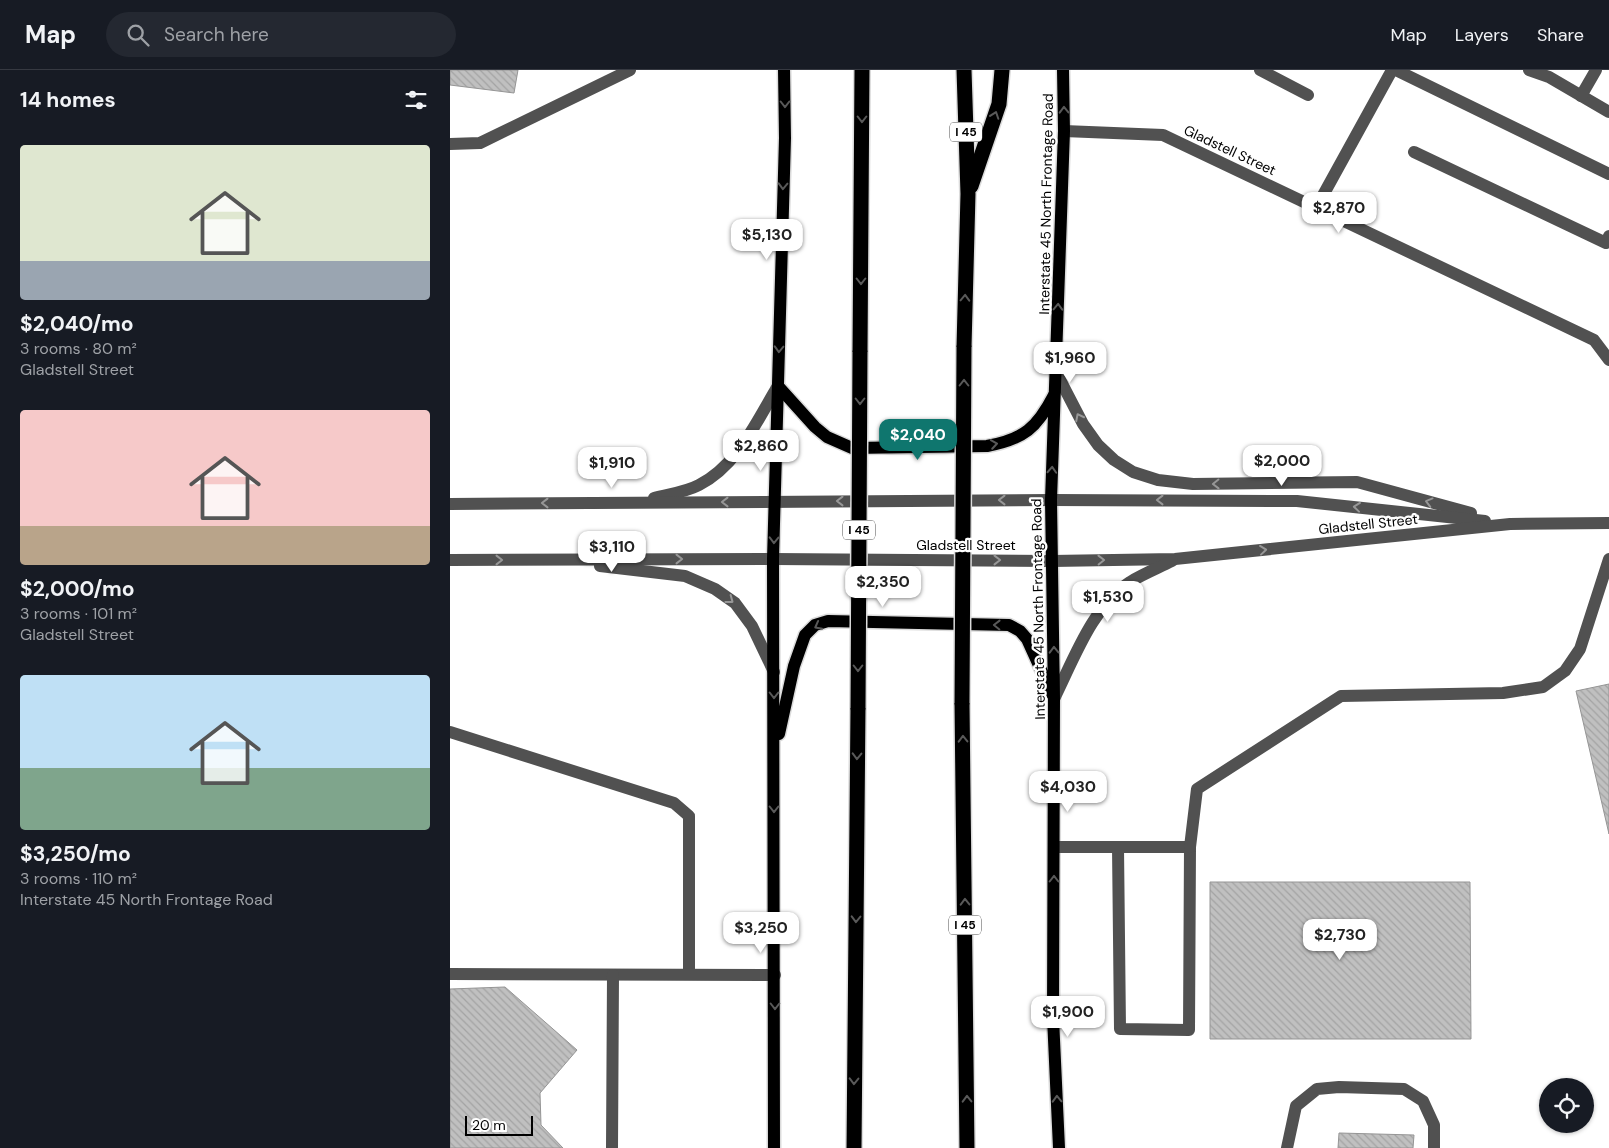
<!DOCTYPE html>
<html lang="en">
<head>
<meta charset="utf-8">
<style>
	:root { --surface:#171b24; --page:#242831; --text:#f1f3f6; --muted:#9ea1a6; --line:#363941; --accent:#0f766e }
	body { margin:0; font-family:"DM Sans",sans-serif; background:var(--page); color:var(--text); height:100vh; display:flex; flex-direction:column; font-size:19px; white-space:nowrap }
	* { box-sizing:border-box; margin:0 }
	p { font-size:16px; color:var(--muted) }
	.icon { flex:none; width:28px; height:28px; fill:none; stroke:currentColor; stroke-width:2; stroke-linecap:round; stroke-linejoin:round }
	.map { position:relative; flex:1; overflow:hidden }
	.panel { display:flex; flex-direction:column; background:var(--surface); width:450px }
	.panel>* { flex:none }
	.buttons { position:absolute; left:1089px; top:1008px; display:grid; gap:10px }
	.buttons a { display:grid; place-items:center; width:55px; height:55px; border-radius:50%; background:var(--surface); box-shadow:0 1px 4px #0004; font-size:25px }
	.scale { position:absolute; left:15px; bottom:12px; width:68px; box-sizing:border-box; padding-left:5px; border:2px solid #000; border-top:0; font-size:14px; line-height:18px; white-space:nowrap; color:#000; -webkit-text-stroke:4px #fff; paint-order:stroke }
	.price { position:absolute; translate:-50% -42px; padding:0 11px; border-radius:10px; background:#fff; color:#222; font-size:16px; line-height:32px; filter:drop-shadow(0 1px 2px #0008) }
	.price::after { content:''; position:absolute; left:50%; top:30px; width:15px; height:11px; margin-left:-8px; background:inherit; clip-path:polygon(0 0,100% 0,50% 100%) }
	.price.on { background:var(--accent); color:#fff }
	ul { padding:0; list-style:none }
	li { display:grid; align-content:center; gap:10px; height:265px; padding:0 20px }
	li span { display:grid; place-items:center; height:155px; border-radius:5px; color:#555 }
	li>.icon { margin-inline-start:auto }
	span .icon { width:90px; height:90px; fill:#fffc; stroke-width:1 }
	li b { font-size:21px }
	h2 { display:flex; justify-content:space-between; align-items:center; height:60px; padding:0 20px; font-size:21px }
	header { display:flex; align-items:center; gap:30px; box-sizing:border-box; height:70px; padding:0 25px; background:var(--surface); border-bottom:1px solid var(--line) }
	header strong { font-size:24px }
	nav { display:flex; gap:28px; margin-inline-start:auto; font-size:18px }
	.search { width:350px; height:45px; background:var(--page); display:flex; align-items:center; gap:12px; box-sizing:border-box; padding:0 18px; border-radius:28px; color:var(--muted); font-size:19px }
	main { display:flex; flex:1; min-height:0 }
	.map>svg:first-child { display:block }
	.building { fill:url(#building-back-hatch); stroke:#959595 }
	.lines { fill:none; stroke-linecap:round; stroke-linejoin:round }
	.major-casing { stroke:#dbdbdb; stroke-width:15 }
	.highway-casing { stroke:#dbdbdb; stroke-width:18 }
	.minor { stroke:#515151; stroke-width:12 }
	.major { stroke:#000; stroke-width:12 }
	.highway { stroke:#000; stroke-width:15 }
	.highway-bridge-casing { stroke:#dbdbdb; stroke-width:18; stroke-linecap:butt }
	.highway-bridge { stroke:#000; stroke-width:15 }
	.oneway { stroke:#595959 }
	.oneway2 { stroke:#979797 }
	.labels { text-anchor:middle; stroke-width:4.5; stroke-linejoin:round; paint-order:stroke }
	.shield { fill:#fff; stroke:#4c4c4c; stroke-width:1 }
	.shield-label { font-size:12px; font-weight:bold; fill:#000 }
	.street-label { font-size:14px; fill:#000; stroke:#fff }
</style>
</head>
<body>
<header>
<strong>Map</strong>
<div class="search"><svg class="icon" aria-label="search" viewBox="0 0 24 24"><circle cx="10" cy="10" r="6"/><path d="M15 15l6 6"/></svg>Search here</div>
<nav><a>Map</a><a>Layers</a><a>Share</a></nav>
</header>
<main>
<section class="panel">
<h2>14 homes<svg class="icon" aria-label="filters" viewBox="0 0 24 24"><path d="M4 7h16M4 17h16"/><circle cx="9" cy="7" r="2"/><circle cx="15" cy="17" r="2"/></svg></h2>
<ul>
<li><span style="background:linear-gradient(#dfe7d0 75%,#9aa5b1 0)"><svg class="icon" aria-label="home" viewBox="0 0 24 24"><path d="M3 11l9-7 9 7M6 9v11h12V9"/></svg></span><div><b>$2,040/mo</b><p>3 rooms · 80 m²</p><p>Gladstell Street</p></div></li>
<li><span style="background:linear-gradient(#f6c9c9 75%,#b9a48a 0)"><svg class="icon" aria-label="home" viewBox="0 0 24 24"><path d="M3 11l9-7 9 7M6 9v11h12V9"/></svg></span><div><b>$2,000/mo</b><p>3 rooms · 101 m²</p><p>Gladstell Street</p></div></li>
<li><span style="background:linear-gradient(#bfe0f5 60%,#7fa58c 0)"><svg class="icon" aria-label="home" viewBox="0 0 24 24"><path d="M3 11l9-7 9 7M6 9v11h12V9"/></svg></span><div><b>$3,250/mo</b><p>3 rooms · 110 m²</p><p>Interstate 45 North Frontage Road</p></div></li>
</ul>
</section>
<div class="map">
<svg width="1159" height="1078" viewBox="0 0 1159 1078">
	<defs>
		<pattern id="building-back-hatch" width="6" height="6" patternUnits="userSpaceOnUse" patternTransform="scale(1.25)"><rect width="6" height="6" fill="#c0c0c0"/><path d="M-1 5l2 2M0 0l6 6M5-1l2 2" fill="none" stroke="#a3a3a3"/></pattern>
	</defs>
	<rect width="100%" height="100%" fill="#fff"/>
	<!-- building -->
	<g class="building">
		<polygon points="0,0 68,0 64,23 0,15"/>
		<polygon points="1159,614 1159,764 1126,621"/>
		<polygon points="760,812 1020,812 1021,969 760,969"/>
		<polygon points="55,917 127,980 90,1023 91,1055 113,1078 0,1078 0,919"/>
		<polygon points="889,1063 964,1065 963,1078 888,1078"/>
	</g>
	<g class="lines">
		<defs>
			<g id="major">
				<path d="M328,316L365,357L377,367L402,378L537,376C574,369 587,358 604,325"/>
				<polyline points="329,664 344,596 355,565 365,555 378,551 559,555 570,561 577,569 602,624"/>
				<polyline points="324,1078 323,489 335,68 334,0"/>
				<polyline points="609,1078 603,948 604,629 601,430 614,61 613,0"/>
			</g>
			<g id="highway">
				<polyline points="521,116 549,34 552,0"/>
				<polyline points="514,277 518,124 514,0"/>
				<polyline points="410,282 412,0"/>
				<polyline points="512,633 517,1078"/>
				<polyline points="404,1078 408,638"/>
			</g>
		</defs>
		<!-- major casing -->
		<use href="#major" class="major-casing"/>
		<!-- highway casing -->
		<use href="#highway" class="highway-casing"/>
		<!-- minor -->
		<g class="minor">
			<polyline points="810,0 858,25"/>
			<polyline points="946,0 1159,104"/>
			<polyline points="1079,0 1099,7 1159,42"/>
			<polyline points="1131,26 1146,0"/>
			<polyline points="614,61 713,65 1144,270 1159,290"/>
			<polyline points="0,74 30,73 180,0"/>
			<polyline points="964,82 1156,173 1159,166"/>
			<polyline points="866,138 942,0"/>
			<polyline points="606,302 633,354 648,375 664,390 683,402 708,410 743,414 907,412 1021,443"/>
			<path d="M204,428C219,424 236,422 249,415C288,395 306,352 328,316"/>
			<polyline points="0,434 601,430 847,431 1035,451"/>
			<polyline points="0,490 323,489 602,491 725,489 1060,454 1159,453"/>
			<polyline points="150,496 235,506 265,519 285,533 302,556 324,602"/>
			<path d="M604,629C624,589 642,537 680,512C693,504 708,498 722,491"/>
			<polyline points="0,662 224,733 239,746 239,904"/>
			<polyline points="604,777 740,777 739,960 670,959 668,777"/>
			<polyline points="740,777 747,719 891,626 1053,623 1093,617 1115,601 1130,579 1159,489"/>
			<polyline points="0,904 325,905"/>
			<polyline points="162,1078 163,905"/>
			<polyline points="837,1078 846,1036 867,1019 889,1017 954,1019 973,1031 984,1055 984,1078"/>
		</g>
		<!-- major -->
		<use href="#major" class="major"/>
		<!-- highway -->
		<use href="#highway" class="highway"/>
		<defs>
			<g id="highway-bridge">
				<polyline points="512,633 514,277"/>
				<polyline points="408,638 410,282"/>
			</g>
		</defs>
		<!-- highway-bridge casing -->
		<use href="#highway-bridge" class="highway-bridge-casing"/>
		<!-- highway-bridge -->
		<use href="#highway-bridge" class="highway-bridge"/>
	</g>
	<!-- one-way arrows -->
	<defs><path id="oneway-chevron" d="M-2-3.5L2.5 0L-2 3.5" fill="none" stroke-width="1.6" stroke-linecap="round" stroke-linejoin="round" transform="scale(1.25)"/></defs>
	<g class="oneway">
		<use href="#oneway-chevron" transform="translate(335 34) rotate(90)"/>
		<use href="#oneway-chevron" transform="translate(614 40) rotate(-91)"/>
		<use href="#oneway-chevron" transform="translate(545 45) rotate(-71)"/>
		<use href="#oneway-chevron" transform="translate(412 49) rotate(90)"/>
		<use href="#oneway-chevron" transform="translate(333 116) rotate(92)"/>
		<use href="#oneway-chevron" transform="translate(411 211) rotate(90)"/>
		<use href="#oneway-chevron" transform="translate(515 228) rotate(-88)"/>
		<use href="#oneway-chevron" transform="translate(608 237) rotate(-88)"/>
		<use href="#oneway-chevron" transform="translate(329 279) rotate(92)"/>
		<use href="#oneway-chevron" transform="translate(514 313) rotate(-90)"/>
		<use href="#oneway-chevron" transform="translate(410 331) rotate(90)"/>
		<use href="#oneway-chevron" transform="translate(544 374) rotate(-9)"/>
		<use href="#oneway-chevron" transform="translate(602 400) rotate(-87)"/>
		<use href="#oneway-chevron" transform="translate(324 470) rotate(91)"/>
		<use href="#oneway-chevron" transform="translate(547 555) rotate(-179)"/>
		<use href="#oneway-chevron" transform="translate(368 556) rotate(152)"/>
		<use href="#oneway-chevron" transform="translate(604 580) rotate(-91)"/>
		<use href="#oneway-chevron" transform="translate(408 598) rotate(90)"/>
		<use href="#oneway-chevron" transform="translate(324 625) rotate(90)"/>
		<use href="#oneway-chevron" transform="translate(513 669) rotate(-91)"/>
		<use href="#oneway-chevron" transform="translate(407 686) rotate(91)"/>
		<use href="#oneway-chevron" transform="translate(324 739) rotate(90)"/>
		<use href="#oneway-chevron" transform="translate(604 809) rotate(-90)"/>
		<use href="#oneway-chevron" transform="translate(515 832) rotate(-91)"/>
		<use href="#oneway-chevron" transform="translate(406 849) rotate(91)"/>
		<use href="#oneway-chevron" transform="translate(325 936) rotate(90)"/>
		<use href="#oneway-chevron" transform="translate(404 1011) rotate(91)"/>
		<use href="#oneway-chevron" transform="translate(517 1029) rotate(-91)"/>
		<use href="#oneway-chevron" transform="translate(607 1029) rotate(-92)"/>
	</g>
	<g class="oneway2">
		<use href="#oneway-chevron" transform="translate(629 347) rotate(-117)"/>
		<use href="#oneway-chevron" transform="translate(766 414) rotate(179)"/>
		<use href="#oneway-chevron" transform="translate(552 430) rotate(180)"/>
		<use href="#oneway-chevron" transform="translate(710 430) rotate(-180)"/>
		<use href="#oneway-chevron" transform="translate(390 431) rotate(180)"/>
		<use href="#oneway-chevron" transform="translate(275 432) rotate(180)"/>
		<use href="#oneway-chevron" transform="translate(979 432) rotate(-165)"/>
		<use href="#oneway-chevron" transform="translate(95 433) rotate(180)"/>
		<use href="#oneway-chevron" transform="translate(907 437) rotate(-174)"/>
		<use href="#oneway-chevron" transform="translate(813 480) rotate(-6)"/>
		<use href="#oneway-chevron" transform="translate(229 489)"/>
		<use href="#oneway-chevron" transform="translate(49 490)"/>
		<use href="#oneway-chevron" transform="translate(547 490)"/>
		<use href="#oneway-chevron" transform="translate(651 490) rotate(-1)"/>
		<use href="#oneway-chevron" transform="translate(280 530) rotate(37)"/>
	</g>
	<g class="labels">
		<!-- shield labels -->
		<g class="shield">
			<rect x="500" y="52.5" width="32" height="19" rx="4"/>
			<rect x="393" y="450.5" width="32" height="19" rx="4"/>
			<rect x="499" y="845.5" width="32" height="19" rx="4"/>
		</g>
		<g class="shield-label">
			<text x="516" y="66">I 45</text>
			<text x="409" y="464">I 45</text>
			<text x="515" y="859">I 45</text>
		</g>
		<!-- street labels -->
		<g class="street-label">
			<text transform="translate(780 80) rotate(25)" y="5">Gladstell Street</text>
			<text transform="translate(596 134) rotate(-89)" y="5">Interstate 45 North Frontage Road</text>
			<text transform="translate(918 454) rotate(-6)" y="5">Gladstell Street</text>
			<text x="516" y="480">Gladstell Street</text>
			<text transform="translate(588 539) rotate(-91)" y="5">Interstate 45 North Frontage Road</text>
		</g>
	</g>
</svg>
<div class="buttons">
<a><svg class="icon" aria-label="locate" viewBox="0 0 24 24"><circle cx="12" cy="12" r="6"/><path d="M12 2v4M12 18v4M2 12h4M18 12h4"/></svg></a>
</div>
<div class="scale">20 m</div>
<b class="price" style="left:889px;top:164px">$2,870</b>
<b class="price" style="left:317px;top:191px">$5,130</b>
<b class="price" style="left:620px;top:314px">$1,960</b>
<b class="price on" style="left:468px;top:391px">$2,040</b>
<b class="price" style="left:311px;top:402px">$2,860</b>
<b class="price" style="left:832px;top:417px">$2,000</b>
<b class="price" style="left:162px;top:419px">$1,910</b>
<b class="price" style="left:162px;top:503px">$3,110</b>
<b class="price" style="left:433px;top:538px">$2,350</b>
<b class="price" style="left:658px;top:553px">$1,530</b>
<b class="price" style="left:618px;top:743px">$4,030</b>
<b class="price" style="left:311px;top:884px">$3,250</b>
<b class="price" style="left:890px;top:891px">$2,730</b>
<b class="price" style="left:618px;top:968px">$1,900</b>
</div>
</main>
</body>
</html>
